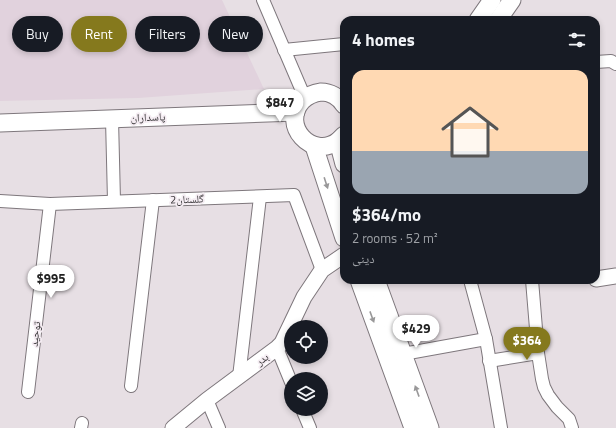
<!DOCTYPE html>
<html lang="en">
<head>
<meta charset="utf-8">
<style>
	:root { --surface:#171b24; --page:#20242c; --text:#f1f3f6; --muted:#9ea1a6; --accent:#85791d }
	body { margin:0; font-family:"Titillium Web","Noto Naskh Arabic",sans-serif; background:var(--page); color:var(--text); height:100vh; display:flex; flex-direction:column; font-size:15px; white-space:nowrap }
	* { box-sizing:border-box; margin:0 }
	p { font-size:13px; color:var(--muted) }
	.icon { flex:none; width:22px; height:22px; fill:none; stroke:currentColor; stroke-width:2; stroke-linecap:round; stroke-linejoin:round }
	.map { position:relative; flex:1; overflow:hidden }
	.panel { position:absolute; left:340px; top:16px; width:260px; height:268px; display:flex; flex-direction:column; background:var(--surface); border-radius:12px; box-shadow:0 2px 6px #0003 }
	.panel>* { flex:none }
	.hud { position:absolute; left:12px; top:16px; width:268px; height:36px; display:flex; gap:8px }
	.fabs { position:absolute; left:284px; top:320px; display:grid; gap:8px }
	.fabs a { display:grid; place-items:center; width:44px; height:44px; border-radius:50%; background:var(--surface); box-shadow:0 2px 6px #0003; font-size:20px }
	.price { position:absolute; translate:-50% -34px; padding:0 9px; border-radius:14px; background:#fff; color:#222; font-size:13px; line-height:26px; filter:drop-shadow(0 1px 2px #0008) }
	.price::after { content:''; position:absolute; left:50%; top:24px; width:12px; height:9px; margin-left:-6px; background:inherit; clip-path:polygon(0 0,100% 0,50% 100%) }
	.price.current { background:var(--accent); color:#fff }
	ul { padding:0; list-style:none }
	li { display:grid; align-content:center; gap:8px; height:212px; padding:0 12px }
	li span { display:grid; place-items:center; height:124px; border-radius:12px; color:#555 }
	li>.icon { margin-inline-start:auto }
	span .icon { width:72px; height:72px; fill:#fffc; stroke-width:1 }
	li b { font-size:17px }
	h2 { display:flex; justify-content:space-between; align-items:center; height:48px; padding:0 12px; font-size:17px }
	.pill { padding:0 14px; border-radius:18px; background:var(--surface); box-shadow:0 2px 6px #0003; font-size:14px; line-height:36px }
	.pill.current { background:var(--accent); color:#fff }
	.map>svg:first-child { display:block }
	.built { fill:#e1d2dd }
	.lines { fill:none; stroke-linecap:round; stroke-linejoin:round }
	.minor-casing { stroke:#7e777c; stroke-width:14 }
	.tertiary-casing { stroke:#7e777c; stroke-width:17 }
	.secondary-casing { stroke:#7e777c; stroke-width:19 }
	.minor { stroke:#fff; stroke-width:12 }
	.tertiary { stroke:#fff; stroke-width:15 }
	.secondary { stroke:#fff; stroke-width:17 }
	.oneway { fill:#999899 }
	.labels { text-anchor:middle; stroke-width:3.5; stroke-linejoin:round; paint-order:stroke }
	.street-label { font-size:11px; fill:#333133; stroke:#f4ecf2 }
</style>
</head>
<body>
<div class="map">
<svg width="616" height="428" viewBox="0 0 616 428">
	<rect width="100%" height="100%" fill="#e7dfe4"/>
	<!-- built -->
	<polygon class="built" points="0,0 222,0 264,89 138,98 0,101"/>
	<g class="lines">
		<defs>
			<g id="minor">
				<polyline points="263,0 305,98"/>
				<polyline points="284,50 344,44"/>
				<polyline points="596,62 611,61 616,64"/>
				<polyline points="112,119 114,201"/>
				<polyline points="0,201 50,204 294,195 322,270"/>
				<polyline points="470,280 486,339 501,428"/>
				<polyline points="532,280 538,353 542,379 544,387 548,395 557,407 569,419 572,428"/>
				<polyline points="277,348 291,382"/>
				<polyline points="403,354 486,339"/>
				<polyline points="489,361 538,353"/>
				<polyline points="239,377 260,197"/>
				<polyline points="131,386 153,200"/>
				<polyline points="28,392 50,204"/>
				<polyline points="207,400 219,428"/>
				<polyline points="302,409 310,428"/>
				<polyline points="81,428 82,423"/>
			</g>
			<g id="tertiary">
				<polyline points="596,279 616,276"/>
				<polyline points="173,428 207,400 277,348 282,343 304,297 322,270 344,255"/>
			</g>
			<g id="secondary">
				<polyline points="478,20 492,0"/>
				<polyline points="498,20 512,0"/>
				<path d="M344,105C339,97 330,92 321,92C313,93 307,96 302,101C280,125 312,160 338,141C340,139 342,137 344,135"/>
				<polyline points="0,123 296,112"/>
				<polyline points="338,141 344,164"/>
				<polyline points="314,146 344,238"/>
				<polyline points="359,280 413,428"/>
				<polyline points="376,280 430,428"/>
			</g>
		</defs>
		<!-- minor casing -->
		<use href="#minor" class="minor-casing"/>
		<!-- tertiary casing -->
		<use href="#tertiary" class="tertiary-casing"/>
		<!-- secondary casing -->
		<use href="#secondary" class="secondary-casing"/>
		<!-- minor -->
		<use href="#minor" class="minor"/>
		<!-- tertiary -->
		<use href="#tertiary" class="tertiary"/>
		<!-- secondary -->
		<use href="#secondary" class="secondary"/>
	</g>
	<!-- one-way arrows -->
	<defs><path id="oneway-solid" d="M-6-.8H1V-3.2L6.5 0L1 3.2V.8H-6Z"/></defs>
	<g class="oneway">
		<use href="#oneway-solid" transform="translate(326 183) rotate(72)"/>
		<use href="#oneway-solid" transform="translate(372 317) rotate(70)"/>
		<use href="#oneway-solid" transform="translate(417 391) rotate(-110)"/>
	</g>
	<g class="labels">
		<!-- street labels -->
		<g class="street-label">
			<text transform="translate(148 117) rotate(-2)" y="4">پاسداران</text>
			<text transform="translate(187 199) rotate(-2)" y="4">گلستان2</text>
			<text transform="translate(35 334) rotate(-83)" y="4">توحید</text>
			<text transform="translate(262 359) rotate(-37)" y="4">بدر</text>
		</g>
	</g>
</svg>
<div class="fabs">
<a><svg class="icon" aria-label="locate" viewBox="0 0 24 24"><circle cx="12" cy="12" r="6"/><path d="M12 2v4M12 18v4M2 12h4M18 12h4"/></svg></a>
<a><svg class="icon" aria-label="layers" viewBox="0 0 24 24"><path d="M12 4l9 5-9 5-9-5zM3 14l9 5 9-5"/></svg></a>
</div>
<b class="price" style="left:280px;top:123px">$847</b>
<b class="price" style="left:51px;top:299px">$995</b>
<b class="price" style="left:416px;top:349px">$429</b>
<b class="price current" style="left:527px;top:361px">$364</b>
<div class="hud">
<a class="pill">Buy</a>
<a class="pill current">Rent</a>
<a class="pill">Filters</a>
<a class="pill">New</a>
</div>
<section class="panel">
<h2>4 homes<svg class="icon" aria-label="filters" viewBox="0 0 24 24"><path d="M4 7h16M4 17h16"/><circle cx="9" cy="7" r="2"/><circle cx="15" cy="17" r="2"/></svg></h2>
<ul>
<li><span style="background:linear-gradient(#ffd9b3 65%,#9aa5b1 0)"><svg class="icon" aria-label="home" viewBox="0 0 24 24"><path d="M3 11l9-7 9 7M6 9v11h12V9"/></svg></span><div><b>$364/mo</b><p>2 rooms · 52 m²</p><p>دینی</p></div></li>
</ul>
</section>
</div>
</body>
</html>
